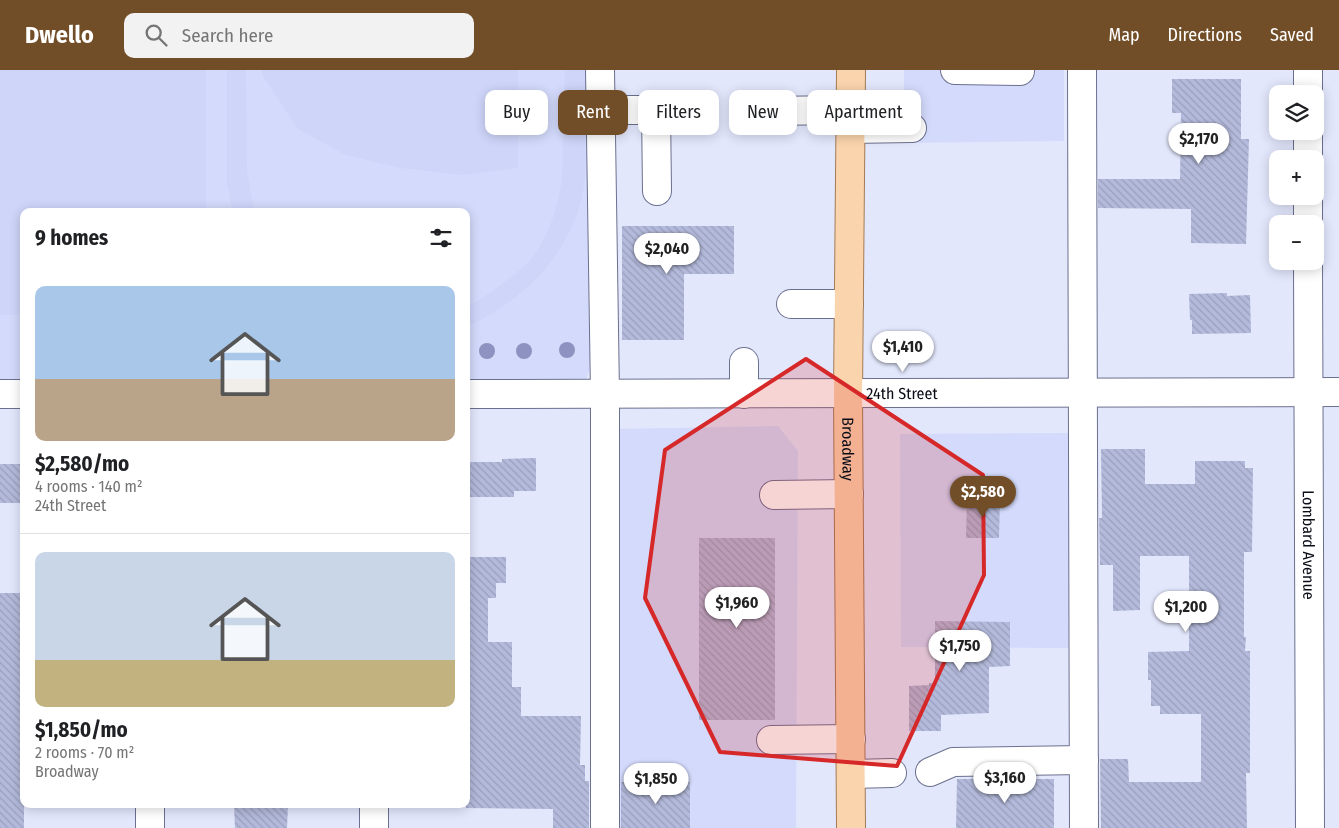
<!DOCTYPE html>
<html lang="en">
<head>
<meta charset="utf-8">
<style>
	:root { --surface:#fff; --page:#f2f2f2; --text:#202124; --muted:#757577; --line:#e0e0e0; --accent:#724e28 }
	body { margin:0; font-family:"Fira Sans Condensed",sans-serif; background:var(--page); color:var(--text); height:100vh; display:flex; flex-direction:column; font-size:19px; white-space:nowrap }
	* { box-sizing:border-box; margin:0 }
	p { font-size:16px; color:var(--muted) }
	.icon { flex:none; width:28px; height:28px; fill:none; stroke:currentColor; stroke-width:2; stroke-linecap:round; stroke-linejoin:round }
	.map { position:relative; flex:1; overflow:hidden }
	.side { position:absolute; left:20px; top:138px; width:450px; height:600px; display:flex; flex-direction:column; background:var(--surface); border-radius:10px; box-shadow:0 2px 12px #0003 }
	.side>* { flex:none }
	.banner { position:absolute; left:485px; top:20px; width:475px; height:45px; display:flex; gap:10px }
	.buttons { position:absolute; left:1269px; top:15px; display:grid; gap:10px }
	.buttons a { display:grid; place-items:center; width:55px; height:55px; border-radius:10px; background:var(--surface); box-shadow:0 2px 12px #0003; font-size:25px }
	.price { position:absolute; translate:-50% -42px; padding:0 11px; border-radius:18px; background:#fff; color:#222; font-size:16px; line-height:32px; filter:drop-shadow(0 1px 2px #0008) }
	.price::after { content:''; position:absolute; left:50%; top:30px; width:15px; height:11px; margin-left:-8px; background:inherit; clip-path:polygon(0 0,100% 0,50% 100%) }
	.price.selected { background:var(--accent); color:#fff }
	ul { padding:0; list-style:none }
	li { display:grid; align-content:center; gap:10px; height:265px; padding:0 15px }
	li+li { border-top:1px solid var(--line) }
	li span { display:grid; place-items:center; height:155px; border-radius:10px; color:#555 }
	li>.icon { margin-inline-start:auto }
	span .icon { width:90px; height:90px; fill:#fffc; stroke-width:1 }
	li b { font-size:21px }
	h2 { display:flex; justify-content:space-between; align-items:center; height:60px; padding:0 15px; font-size:21px }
	.tag { padding:0 18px; border-radius:10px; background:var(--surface); box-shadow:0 2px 12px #0003; font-size:18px; line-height:45px }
	.tag.selected { background:var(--accent); color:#fff }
	header { display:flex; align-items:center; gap:30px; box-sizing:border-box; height:70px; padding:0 25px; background:var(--accent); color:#fff }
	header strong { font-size:24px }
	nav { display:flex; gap:28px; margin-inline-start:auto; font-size:18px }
	.search { width:350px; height:45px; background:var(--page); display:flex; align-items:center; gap:12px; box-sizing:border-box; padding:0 18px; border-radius:10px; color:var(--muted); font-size:19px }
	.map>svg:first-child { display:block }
	.built { fill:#d3dafb }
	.grass { fill:#ced5f9 }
	.building { fill:url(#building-back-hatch) }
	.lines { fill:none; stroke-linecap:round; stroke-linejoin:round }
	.minor-casing { stroke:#6b708f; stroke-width:30 }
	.major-casing { stroke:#a37b54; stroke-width:30 }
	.minor { stroke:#fff; stroke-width:28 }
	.major { stroke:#fad4ad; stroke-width:28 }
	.tree { fill:#8d92c0 }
	.marked { fill:#d62828; fill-opacity:0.2; stroke:#d62828; stroke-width:4; stroke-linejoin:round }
	.labels { text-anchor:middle; stroke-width:4.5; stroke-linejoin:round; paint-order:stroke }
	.street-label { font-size:16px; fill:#090b16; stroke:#e3e7fc }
</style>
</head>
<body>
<header>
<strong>Dwello</strong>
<div class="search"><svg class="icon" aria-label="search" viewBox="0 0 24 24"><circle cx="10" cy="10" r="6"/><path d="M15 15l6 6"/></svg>Search here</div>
<nav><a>Map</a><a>Directions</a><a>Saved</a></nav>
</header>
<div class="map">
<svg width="1339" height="758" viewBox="0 0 1339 758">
	<defs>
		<pattern id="building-back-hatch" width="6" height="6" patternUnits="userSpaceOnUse" patternTransform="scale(1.25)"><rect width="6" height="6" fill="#b4badb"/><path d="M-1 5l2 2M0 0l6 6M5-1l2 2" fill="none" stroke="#999fbb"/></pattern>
	</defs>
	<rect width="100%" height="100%" fill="#e3e7fc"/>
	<!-- built -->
	<g class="built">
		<polygon points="0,0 590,0 591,296 586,309 466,309 466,141 24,141 24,309 0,309"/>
		<polygon points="904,0 1064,0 1064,71 904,73"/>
		<polygon points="778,356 798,381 796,758 614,758 616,359"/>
		<polygon points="1076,363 1077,578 901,577 900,364"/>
	</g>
	<!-- grass -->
	<g class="grass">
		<polygon points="0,0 206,0 206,141 24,141 24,245 0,245"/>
		<polygon points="227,0 246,0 247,102 254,141 233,141 227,114"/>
		<polygon points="262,0 518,0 518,98 462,105 401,98 346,85 298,59 263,6"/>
		<path d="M565,0H585C585,24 585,49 585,73C585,91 586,109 582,127C567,188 522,232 466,257V237C479,231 491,222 502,214C512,206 524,198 532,188C549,167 558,136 562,109Z"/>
	</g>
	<!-- building -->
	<g class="building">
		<polygon points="1172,9 1241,9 1241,69 1249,69 1246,174 1191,173 1191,139 1098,138 1098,109 1180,109 1181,43 1172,43"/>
		<polygon points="622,156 734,156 734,204 684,204 684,270 622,270"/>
		<polygon points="1227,223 1227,226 1250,225 1251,263 1192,264 1192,250 1190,250 1189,224"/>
		<polygon points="1101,379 1145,379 1145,414 1195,414 1195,391 1245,391 1245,398 1253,398 1252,482 1244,482 1244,567 1246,567 1245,581 1250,581 1250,703 1246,703 1247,758 1101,758 1100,689 1128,689 1129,712 1201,712 1201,644 1160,644 1160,636 1151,636 1151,610 1148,610 1148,582 1189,581 1189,486 1140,486 1140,540 1113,541 1113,495 1100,495 1099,448 1102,448"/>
		<polygon points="536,388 536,421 514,421 514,427 466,427 466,392 502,392 502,389"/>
		<rect x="0" y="394" width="24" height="39"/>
		<polygon points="967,428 1000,428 999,468 966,468"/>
		<rect x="699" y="468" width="76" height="182"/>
		<polygon points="466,487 506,487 506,513 496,513 496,528 488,528 488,572 512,572 512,617 521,617 521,646 581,646 580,695 585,695 585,711 589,711 589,758 553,758 553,739 466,738"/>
		<rect x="0" y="523" width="24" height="235"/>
		<polygon points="935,551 1010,552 1010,596 989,597 989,643 941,645 941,661 909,661 909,616 929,615 929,613 935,613"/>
		<polygon points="957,709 1054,709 1054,758 956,758"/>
		<rect x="621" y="712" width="69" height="46"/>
		<polygon points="234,736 288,736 287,758 235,758"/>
	</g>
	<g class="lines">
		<defs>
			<g id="minor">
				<polyline points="600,0 605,324 605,758"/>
				<polyline points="955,0 1020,1"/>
				<polyline points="1082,0 1084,758"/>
				<polyline points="1308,0 1308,24"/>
				<polyline points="601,40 656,40 657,121"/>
				<polyline points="764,41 851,40"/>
				<polyline points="850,59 912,58"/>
				<polyline points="1308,61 1308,89"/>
				<polyline points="1308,126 1308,154"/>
				<path id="s1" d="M1308,191L1310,758"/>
				<polyline points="791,234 849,234"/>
				<polyline points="744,292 744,324"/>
				<polyline points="0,324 24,324"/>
				<path id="s2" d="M466,324L1339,322"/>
				<polyline points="774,425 849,424"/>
				<polyline points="771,670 851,669"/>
				<polyline points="930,702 953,692 1084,690"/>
				<polyline points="851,704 892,703"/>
				<polyline points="150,734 150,758"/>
				<polyline points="374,734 374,758"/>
			</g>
			<g id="major">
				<path id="s3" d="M851,0L848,324L851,758"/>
			</g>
		</defs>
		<!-- minor casing -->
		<use href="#minor" class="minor-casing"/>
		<!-- major casing -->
		<use href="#major" class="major-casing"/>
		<!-- minor -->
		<use href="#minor" class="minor"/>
		<!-- major -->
		<use href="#major" class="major"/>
	</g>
	<!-- trees -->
	<g class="tree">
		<circle cx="567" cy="280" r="8"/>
		<circle cx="487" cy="281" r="8"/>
		<circle cx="524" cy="281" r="8"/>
	</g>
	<!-- marked area -->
	<path class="marked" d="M806,289L983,405L984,505L897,696L720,682L645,528L665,380Z"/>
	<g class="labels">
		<!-- street labels -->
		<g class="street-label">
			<text dy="6" stroke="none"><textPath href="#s2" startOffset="436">24th Street</textPath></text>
			<text dy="6" stroke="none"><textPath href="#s3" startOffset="379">Broadway</textPath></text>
			<text dy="6" stroke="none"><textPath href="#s1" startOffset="284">Lombard Avenue</textPath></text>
		</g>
	</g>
</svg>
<div class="buttons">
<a><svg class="icon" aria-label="layers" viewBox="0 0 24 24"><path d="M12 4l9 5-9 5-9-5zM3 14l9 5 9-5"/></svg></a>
<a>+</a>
<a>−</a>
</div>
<b class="price" style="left:1199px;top:95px">$2,170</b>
<b class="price" style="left:667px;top:205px">$2,040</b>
<b class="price" style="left:903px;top:303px">$1,410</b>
<b class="price selected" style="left:983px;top:448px">$2,580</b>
<b class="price" style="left:737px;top:559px">$1,960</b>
<b class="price" style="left:1186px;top:563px">$1,200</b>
<b class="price" style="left:960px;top:602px">$1,750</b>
<b class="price" style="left:1005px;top:734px">$3,160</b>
<b class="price" style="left:656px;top:735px">$1,850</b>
<div class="banner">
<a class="tag">Buy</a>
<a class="tag selected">Rent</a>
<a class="tag">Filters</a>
<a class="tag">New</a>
<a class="tag">Apartment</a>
</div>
<section class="side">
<h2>9 homes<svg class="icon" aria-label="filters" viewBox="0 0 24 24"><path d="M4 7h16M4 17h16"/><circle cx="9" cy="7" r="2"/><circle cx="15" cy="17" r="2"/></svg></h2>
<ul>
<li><span style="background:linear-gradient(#a9c7e8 60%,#b9a48a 0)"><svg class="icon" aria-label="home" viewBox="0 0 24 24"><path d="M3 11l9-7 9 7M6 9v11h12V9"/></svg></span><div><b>$2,580/mo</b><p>4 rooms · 140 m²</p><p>24th Street</p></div></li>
<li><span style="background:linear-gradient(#c9d6e8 70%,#c2b280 0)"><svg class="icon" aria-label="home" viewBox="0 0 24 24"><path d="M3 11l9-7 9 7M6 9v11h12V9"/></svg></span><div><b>$1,850/mo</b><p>2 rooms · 70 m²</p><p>Broadway</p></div></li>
</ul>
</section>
</div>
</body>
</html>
